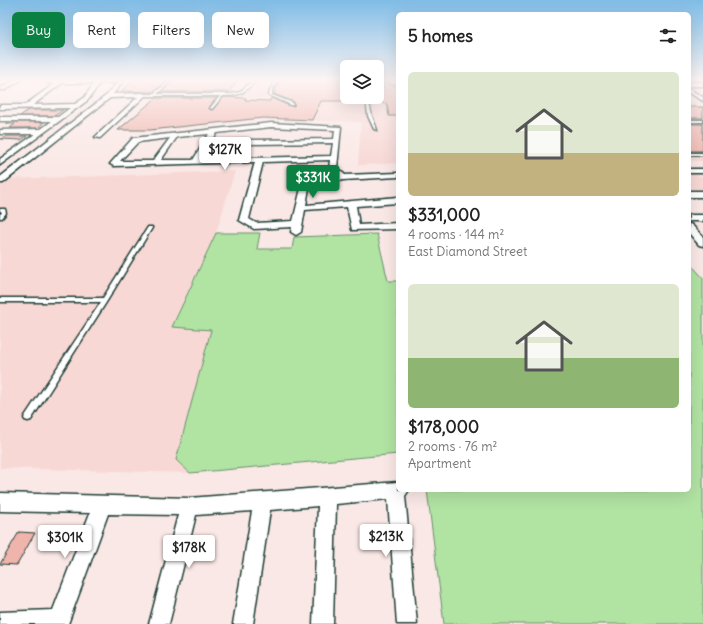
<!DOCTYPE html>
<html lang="en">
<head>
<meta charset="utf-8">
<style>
	:root { --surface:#fff; --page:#f2f2f2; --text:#222; --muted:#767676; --accent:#0b8043 }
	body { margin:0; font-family:Delius,sans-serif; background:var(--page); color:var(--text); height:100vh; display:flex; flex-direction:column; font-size:15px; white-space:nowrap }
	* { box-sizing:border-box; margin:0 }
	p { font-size:13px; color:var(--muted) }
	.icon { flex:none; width:22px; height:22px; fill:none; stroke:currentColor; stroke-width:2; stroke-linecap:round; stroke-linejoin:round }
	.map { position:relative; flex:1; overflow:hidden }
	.panel { position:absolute; left:396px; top:12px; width:295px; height:480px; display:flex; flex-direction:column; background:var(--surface); border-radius:6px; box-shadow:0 4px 16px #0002 }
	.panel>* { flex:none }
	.hud { position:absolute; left:12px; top:12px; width:324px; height:36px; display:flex; gap:8px }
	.buttons { position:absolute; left:340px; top:60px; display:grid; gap:8px }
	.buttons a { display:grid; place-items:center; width:44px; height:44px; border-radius:6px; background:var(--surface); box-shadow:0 4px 16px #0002; font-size:20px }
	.price { position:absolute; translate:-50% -34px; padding:0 9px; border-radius:4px; background:#fff; color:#222; font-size:13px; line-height:26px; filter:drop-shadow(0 1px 2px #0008) }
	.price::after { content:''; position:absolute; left:50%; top:24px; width:12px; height:9px; margin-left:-6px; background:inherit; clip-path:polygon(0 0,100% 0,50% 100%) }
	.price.active { background:var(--accent); color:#fff }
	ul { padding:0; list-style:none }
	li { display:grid; align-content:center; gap:8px; height:212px; padding:0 12px }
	li span { display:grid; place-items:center; height:124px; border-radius:6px; color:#555 }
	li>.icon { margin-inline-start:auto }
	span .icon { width:72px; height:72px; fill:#fffc; stroke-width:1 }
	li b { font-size:17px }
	h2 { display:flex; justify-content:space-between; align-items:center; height:48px; padding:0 12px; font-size:17px }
	.tag { padding:0 14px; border-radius:6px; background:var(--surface); box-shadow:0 4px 16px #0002; font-size:14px; line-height:36px }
	.tag.active { background:var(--accent); color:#fff }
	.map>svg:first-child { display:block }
	.built { fill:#f7d8d5 }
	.green { fill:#b1e3a3; stroke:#68906c }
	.building { fill:#efb4ac; stroke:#1f3d34 }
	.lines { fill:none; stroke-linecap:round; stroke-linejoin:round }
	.service-casing { stroke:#1f3d34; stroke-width:3 }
	.minor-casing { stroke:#1f3d34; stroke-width:3 }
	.service { fill:#fff; fill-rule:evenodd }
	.minor { fill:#fff; fill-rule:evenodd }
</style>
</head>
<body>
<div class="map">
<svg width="703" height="624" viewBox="0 0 703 624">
	<rect width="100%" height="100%" fill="#fae8e6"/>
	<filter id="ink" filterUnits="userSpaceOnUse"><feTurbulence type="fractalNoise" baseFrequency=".025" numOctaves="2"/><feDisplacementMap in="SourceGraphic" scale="8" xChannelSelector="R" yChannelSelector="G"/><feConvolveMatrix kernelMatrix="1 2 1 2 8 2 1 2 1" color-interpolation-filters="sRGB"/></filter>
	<g filter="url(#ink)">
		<!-- built -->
		<g class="built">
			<polygon points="135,79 260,79 259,81 267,81 269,79 347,79 347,97 377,97 377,79 398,79 398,163 358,165 361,122 267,119 151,131 116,131 154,98 115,97"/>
			<polygon points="689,100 703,108 703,161 689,161"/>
			<polygon points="235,171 216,233 172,327 212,330 176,460 190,473 0,468 0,179 77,177"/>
			<polygon points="689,173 703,177 703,189 689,189"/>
		</g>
		<!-- green -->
		<g class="green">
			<polygon points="216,233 260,233 257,249 292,249 294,237 377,234 388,281 398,281 398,454 190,473 176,460 211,330 172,327"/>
			<polygon points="689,262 703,278 703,624 444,624 427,490 689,490"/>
		</g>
		<!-- building -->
		<g class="building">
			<polygon points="135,79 170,79 153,92 121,91"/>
			<polygon points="175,79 238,79 229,92 161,92"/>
			<polygon points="280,79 347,79 347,101 321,101 312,120 262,118 150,130 118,130 156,98 217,98 209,107 209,109 212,110 224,97 246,98 245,100 270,101 271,98 290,106 294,106 294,102 274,94"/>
			<polygon points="377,79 389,79 390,85 396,85 398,92 398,116 389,116 387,104 377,102"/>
			<rect x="689" y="107" width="14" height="11"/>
			<polygon points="28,110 63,110 54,116 20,116"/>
			<polygon points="9,122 44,122 38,128 10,128 15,124 6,124"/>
			<rect x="689" y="124" width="14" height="27"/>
			<polygon points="7,136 27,136 21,140 1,139"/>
			<polygon points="19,532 35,533 17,565 0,564"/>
		</g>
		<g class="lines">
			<defs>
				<g id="service">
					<path d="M172,79H174L157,94H230L240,92L253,80L255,81C244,93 240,96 223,96L212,109L210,108L220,96H143L142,95L143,94H153Z"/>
					<polygon points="277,79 279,79 272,90 272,95 293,103 293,105 291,105 269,95 270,90"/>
					<polygon points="366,98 368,99 372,116 377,130 374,129 368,116"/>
					<rect x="689" y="120" width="14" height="2"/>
					<rect x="689" y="153" width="14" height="2"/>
					<polygon points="0,209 5,209 6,213 2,218 0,218 0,214 2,213 1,211 0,211"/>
					<polygon points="148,227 152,227 152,228 107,301 31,420 28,421 25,420 24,418 25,416 101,302 0,302 0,298 103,298"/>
				</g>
				<g id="minor">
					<polygon points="16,79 22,79 5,90 1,90 1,88"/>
					<path d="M98,79H113L116,81L113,83H100L88,100L0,165V159L35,134H0V130L41,129L52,121H0V117H58L70,108L0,109V105H25L54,84L47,83V81ZM62,83H94L84,98L75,104L33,105Z"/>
					<polygon points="120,79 125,79 113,94 143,93 146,95 100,138 95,137 138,97 110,98 3,183 0,183 0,177 107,95"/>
					<rect x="689" y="82" width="14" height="4"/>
					<polygon points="689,89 703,97 703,101 689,93"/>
					<path d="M271,123L341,127L337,168L345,175L398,173V177L343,180L309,188L306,205L398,197V203L356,206L359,225L398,223V229L352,230L347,207L305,210L301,232L296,235L291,232L292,227L254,229L239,220L255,162L114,166L110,164L133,138ZM271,127L335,130L334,139L250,140L246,142L250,144L333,143L331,156L200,159L217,133ZM209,134L193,160H161L177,137ZM170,138L153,161H120L138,142ZM330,160L329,169L337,177L302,184L293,221L256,223L249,219L263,162Z"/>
					<rect x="689" y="169" width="14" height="4"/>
					<rect x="689" y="191" width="14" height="6"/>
					<rect x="689" y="215" width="14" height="6"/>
					<polygon points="689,224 692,225 703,237 703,246 699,245 689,233"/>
					<polygon points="398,482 398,490 409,490 405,496 417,624 397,624 388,499 336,504 333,624 313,624 318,506 270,510 253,624 233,624 252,511 196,515 169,624 149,624 178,515 108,514 68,624 0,624 0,612 53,610 90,513 0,511 0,493 189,498"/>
				</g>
			</defs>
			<!-- service casing -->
			<use href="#service" class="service-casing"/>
			<!-- minor casing -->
			<use href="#minor" class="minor-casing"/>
			<!-- service -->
			<use href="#service" class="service"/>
			<!-- minor -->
			<use href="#minor" class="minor"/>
		</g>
	</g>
	<!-- sky -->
	<linearGradient id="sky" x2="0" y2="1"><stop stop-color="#7fbce6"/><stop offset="0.48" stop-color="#fdf5f4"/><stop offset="1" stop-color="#fdf5f4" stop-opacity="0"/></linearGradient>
	<rect width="703" height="166" fill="url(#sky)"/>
</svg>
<div class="buttons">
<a><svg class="icon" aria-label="layers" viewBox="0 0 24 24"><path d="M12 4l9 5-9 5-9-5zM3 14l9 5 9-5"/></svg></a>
</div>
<b class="price" style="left:225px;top:171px">$127K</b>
<b class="price active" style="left:313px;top:199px">$331K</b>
<b class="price" style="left:386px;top:558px">$213K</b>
<b class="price" style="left:65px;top:559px">$301K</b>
<b class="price" style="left:189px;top:569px">$178K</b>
<div class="hud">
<a class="tag active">Buy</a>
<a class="tag">Rent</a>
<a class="tag">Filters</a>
<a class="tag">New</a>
</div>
<section class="panel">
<h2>5 homes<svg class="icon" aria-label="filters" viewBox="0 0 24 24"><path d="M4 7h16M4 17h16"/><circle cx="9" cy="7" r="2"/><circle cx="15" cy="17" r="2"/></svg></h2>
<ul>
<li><span style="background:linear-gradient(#dfe7d0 65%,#c2b280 0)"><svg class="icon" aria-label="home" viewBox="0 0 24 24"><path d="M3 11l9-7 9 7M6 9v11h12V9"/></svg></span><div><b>$331,000</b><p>4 rooms · 144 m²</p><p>East Diamond Street</p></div></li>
<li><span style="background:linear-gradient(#dfe7d0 60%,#8fb573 0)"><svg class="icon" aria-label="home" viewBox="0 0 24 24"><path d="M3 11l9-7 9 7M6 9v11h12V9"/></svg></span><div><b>$178,000</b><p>2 rooms · 76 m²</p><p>Apartment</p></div></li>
</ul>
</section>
</div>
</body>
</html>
